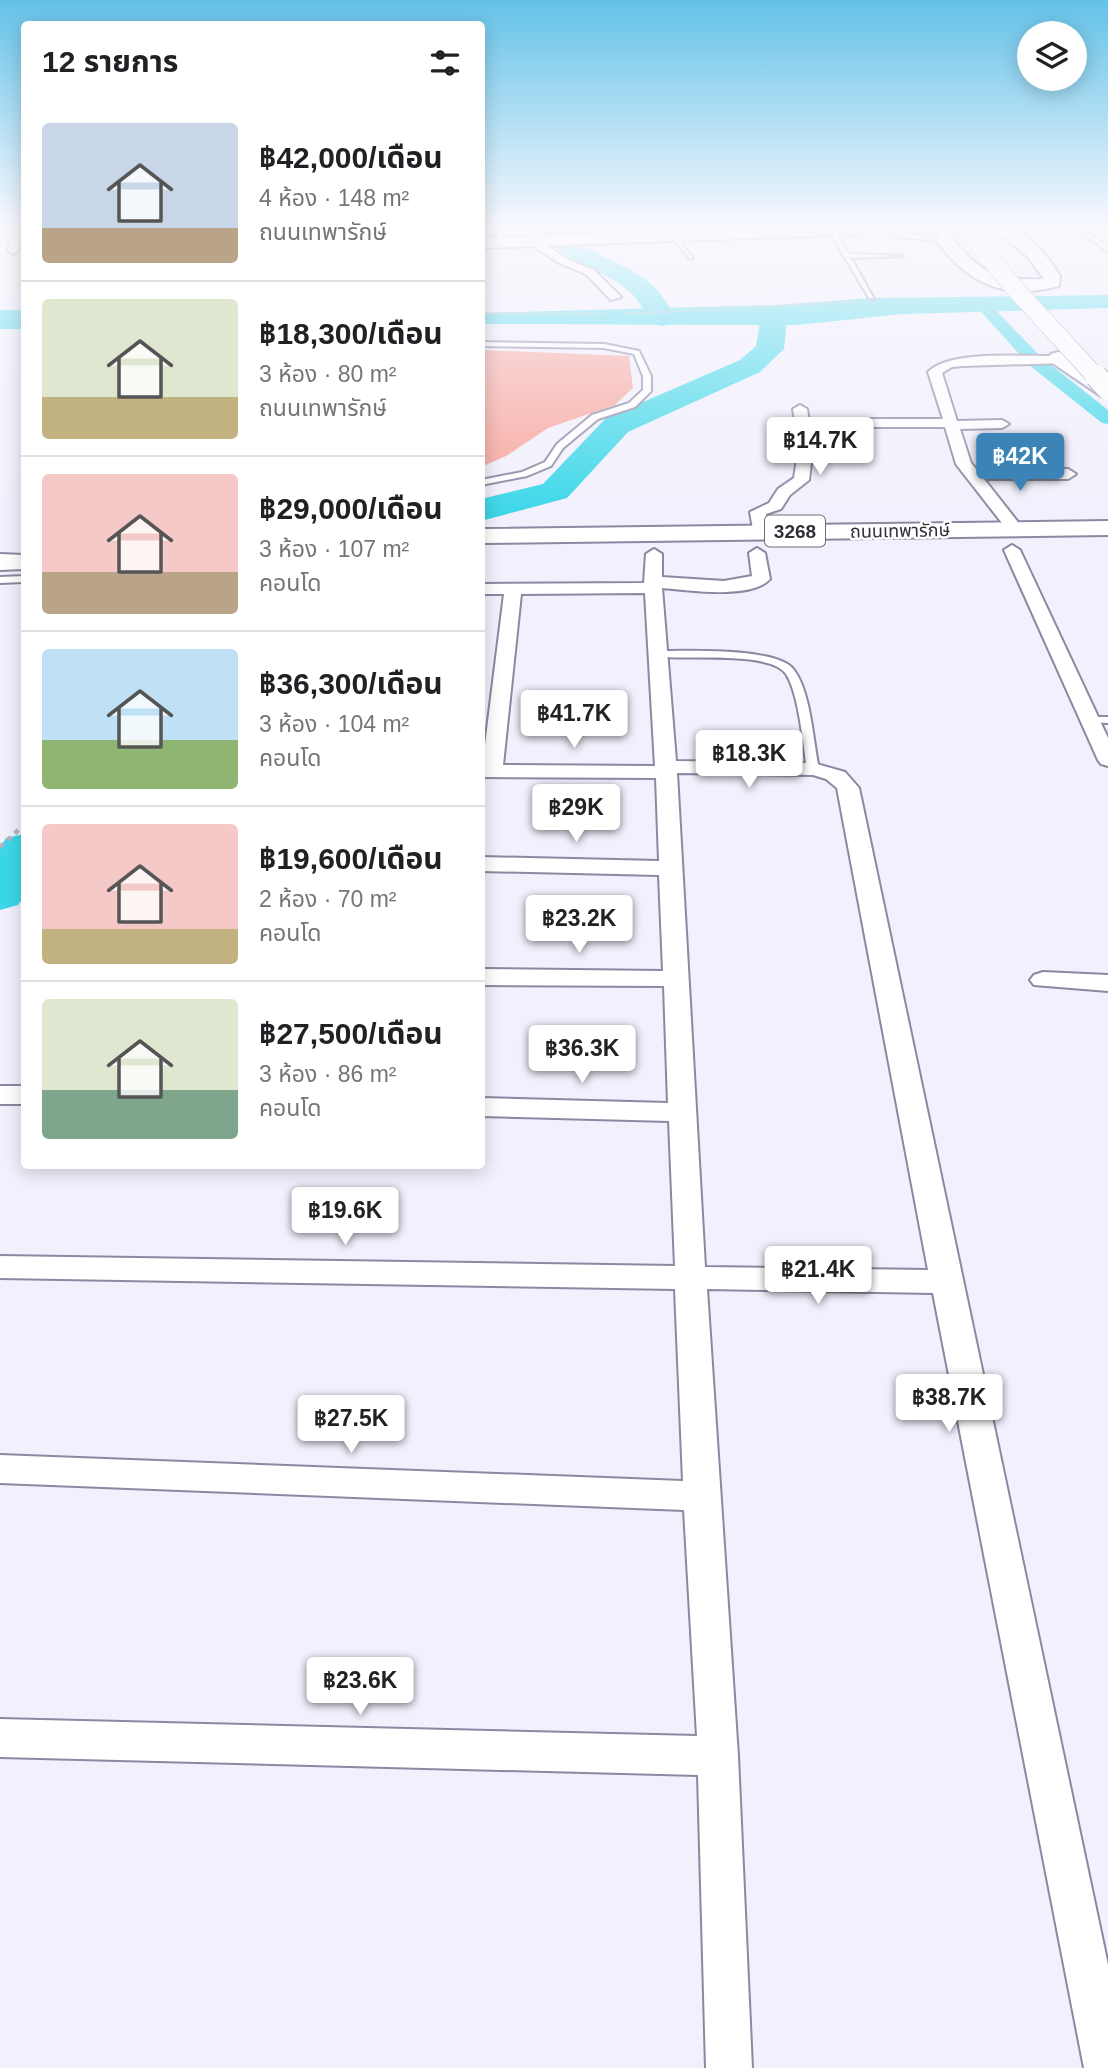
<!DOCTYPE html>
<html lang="th">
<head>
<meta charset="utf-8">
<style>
	:root { --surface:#fff; --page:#f2f2f2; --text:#202124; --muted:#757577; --line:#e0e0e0; --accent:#3c84b8 }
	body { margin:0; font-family:Arial,"Noto Sans Thai",sans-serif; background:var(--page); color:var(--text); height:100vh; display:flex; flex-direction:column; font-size:26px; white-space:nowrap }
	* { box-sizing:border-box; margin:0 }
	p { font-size:23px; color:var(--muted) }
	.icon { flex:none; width:38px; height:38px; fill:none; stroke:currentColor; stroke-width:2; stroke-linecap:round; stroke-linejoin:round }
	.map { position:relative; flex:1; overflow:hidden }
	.panel { position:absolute; left:21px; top:21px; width:464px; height:1148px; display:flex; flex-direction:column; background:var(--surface); border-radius:7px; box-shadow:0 4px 18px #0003 }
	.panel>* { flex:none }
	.buttons { position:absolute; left:1017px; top:21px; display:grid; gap:14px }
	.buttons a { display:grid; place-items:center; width:70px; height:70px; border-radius:50%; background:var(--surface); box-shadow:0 4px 18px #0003; font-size:35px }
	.price { position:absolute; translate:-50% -60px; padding:0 16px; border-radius:7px; background:#fff; color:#222; font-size:23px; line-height:46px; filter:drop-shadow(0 2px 4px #0008) }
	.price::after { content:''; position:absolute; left:50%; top:42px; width:21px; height:16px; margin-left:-10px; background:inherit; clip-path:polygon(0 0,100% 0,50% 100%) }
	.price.selected { background:var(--accent); color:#fff }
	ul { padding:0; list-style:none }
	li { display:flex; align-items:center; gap:21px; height:175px; padding:0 21px }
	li+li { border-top:2px solid var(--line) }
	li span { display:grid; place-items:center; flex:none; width:196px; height:140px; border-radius:7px; color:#555 }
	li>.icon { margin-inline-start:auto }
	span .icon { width:84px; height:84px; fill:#fffc; stroke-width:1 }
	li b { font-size:30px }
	h2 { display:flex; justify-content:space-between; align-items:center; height:84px; padding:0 21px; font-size:30px }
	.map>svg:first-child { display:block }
	.water { fill:#3bd7e8 }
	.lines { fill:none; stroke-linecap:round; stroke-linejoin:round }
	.canal { fill:#3bd7e8; fill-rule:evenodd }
	.river { fill:#3bd7e8; fill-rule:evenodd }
	.building { fill:#f7a49a }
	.service-casing { stroke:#8b88a1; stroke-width:4 }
	.minor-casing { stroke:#8b88a1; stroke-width:4 }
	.tertiary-casing { stroke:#8b88a1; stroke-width:4 }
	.secondary-casing { stroke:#8b88a1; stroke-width:4 }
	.primary-casing { stroke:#8b88a1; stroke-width:4 }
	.path-far1 { stroke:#b4b3bf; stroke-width:2; stroke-dasharray:2.5 2.5; stroke-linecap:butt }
	.path { stroke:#b4b3bf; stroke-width:4.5; stroke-dasharray:5 5; stroke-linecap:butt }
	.service { fill:#fff; fill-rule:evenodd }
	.minor { fill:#fff; fill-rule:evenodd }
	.tertiary { fill:#fff; fill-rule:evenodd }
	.secondary { fill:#fff; fill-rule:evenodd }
	.primary { fill:#fff; fill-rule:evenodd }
	.primary-bridge-far1-casing { stroke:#8b88a1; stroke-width:19; stroke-linecap:butt }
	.primary-bridge-casing { stroke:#8b88a1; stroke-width:24; stroke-linecap:butt }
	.primary-bridge-far1 { stroke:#fff; stroke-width:18 }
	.primary-bridge { stroke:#fff; stroke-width:22 }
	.labels { text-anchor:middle; stroke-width:5; stroke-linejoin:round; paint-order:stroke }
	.far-street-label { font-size:18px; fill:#302f39; stroke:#fff }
	.shield { fill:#fff; stroke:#6e6d74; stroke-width:2 }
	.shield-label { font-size:19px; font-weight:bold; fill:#302f39 }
</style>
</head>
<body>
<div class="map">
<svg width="1108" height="2068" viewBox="0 0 1108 2068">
	<rect width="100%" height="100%" fill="#f1f0fc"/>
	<!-- water -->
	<g class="water">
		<polygon points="1108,295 1108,308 903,314 796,325 481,324 481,313 776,305 872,298"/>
		<rect x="0" y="310" width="24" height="19"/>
	</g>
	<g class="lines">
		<!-- canal -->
		<polygon class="canal" points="980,297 985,299 1041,357 1108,410 1108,424 1102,423 1029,365 975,305 972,302 975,299"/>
		<!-- river -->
		<g class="river">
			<path d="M537,225H560C581,253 617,259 645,279C659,289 667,303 676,318L672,324L662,326L652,324C645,313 640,301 630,292C597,263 566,268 537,225Z"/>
			<polygon points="774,309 784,311 787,317 784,349 760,372 628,432 567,498 481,521 481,499 543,484 606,418 740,360 756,346 761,317 764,311"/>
			<polygon points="24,834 24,896 18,905 0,910 0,848 6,838"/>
		</g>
	</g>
	<!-- building -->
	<polygon class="building" points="481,350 629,356 633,388 615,405 548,428 506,456 481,467"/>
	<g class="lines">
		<defs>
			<g id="service">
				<polygon points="496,225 503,225 500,228 505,243 500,242 494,228"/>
				<polygon points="1068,225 1075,225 1108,246 1108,251"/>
				<polygon points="880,226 903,233 949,240 946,242 902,237 878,229"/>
				<polygon points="832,229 849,254 903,256 851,258 874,299 869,298 829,231"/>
				<polygon points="671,235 675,235 693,258 689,258"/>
				<polygon points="481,342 604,344 639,351 651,376 651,391 635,407 598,419 563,448 551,466 527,476 481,485 481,480 522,472 545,462 557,444 592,415 629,403 643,390 643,376 634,354 604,348 481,346"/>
				<polygon points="24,576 24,582 0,583 0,577"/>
				<path d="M658,651C686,651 778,647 794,670C811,693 813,741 819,769L817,771L813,772L807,769C803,744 799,694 786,674C770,650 682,661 654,656V652Z"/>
				<polygon points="1090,717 1108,717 1108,723 1086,722 1086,718"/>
			</g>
			<g id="minor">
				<polygon points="14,225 24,225 18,251 13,254 8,251"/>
				<polygon points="530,240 538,240 569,260 594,270 621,297 611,300 586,274 561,264 530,244"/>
				<path d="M1059,356L1064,357V363L963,366L952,367L942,373L957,421L1002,420L1009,424L1002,428L960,429L971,463L977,470L1068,469L1076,474L1068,479H984L1021,526L1023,529L1021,532H1009L956,464L945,427H855L848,423L855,419H943L928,372C951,349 1027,357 1059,356Z"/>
				<polygon points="800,405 807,409 813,446 809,480 790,495 781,509 766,514 768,532 766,535 754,535 750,512 769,503 778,489 794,478 799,446 793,409"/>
				<polygon points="1012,545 1020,550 1108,738 1108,766 1101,764 1098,760 1004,550"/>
				<path d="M757,548L765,553L770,579C751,600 688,590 662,588L676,761L813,763L845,772L859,788L1108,1965V2068H1084L933,1293L707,1289L738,1756L752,2068H706L698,1775L0,1757V1719L697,1736L684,1510L0,1483V1455L683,1481L675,1289L0,1278V1256L675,1266L669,1121L481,1116V1098L668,1103L664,986L481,985V969L663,971L659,875L481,871V857L659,861L656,778L481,777L504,594H481V584L644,583L646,554L654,549L662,554V577L724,581L752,576L749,553ZM645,593L655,766L503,765L521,594ZM677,773L813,775L826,779L837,788L928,1270L705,1267Z"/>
				<polygon points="1043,972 1108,975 1108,991 1034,985 1030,980 1034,975"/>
				<rect x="0" y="1086" width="24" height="18"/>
			</g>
			<polygon id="tertiary" points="958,225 947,230 940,226 941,225"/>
			<polygon id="secondary" points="836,225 955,226 947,231 481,248 481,238"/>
			<g id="primary">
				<path d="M1004,225C1027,232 1049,257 1060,276L1059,286C1006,300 969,285 938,242L939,233L951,227L957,229L959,232L953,238L954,241C983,275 999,281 1044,279L1028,257L999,233L996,230L999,227Z"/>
				<polygon points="1058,352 1065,354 1108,383 1108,398 1101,396 1051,362 1048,358 1051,354"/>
				<polygon points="1108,521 1108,535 481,543 481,529"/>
				<polygon points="0,554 24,555 24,569 0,570"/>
			</g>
		</defs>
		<!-- service casing -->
		<use href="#service" class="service-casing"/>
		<!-- minor casing -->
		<use href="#minor" class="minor-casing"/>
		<!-- tertiary casing -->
		<use href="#tertiary" class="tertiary-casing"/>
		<!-- secondary casing -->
		<use href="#secondary" class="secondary-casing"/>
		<!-- primary casing -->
		<use href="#primary" class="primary-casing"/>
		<!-- path-far1 -->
		<g class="path-far1">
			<polyline points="481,313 603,314"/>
			<polyline points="623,314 852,302"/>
		</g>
		<!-- path -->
		<polyline class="path" points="0,847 24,825"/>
		<!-- service -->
		<use href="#service" class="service"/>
		<!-- minor -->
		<use href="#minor" class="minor"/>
		<!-- tertiary -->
		<use href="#tertiary" class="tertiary"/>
		<!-- secondary -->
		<use href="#secondary" class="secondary"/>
		<!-- primary -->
		<use href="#primary" class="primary"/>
		<defs>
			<polyline id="primary-bridge-far1" points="964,225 1009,282 1097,378"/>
			<polyline id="primary-bridge" points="1096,376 1108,389"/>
		</defs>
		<!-- primary-bridge-far1 casing -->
		<use href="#primary-bridge-far1" class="primary-bridge-far1-casing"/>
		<!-- primary-bridge casing -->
		<use href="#primary-bridge" class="primary-bridge-casing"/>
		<!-- primary-bridge-far1 -->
		<use href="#primary-bridge-far1" class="primary-bridge-far1"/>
		<!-- primary-bridge -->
		<use href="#primary-bridge" class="primary-bridge"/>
	</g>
	<!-- sky -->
	<linearGradient id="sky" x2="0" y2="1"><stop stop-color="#63c2e8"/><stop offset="0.44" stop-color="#f9f8fe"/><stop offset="1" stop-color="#f9f8fe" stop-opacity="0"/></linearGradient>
	<rect width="1108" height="515" fill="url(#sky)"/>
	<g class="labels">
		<!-- far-street labels -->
		<g class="far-street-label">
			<text transform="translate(900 531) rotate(-1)" y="6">ถนนเทพารักษ์</text>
		</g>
		<!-- shield labels -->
		<rect class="shield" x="765" y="515.5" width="60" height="31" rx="5"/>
		<g class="shield-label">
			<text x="795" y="538">3268</text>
		</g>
	</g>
</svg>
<div class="buttons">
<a><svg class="icon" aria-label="layers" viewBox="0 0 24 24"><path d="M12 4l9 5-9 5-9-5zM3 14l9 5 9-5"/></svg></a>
</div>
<b class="price" style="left:820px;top:477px">฿14.7K</b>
<b class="price selected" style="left:1020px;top:493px">฿42K</b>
<b class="price" style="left:574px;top:750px">฿41.7K</b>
<b class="price" style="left:749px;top:790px">฿18.3K</b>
<b class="price" style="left:576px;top:844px">฿29K</b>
<b class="price" style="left:579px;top:955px">฿23.2K</b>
<b class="price" style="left:582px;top:1085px">฿36.3K</b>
<b class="price" style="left:345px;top:1247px">฿19.6K</b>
<b class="price" style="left:818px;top:1306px">฿21.4K</b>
<b class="price" style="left:949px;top:1434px">฿38.7K</b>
<b class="price" style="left:351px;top:1455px">฿27.5K</b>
<b class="price" style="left:360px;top:1717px">฿23.6K</b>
<section class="panel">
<h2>12 รายการ<svg class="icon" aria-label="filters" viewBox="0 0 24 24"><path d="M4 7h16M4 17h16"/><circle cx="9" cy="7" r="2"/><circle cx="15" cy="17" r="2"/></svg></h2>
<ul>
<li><span style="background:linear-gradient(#c9d6e8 75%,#b9a48a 0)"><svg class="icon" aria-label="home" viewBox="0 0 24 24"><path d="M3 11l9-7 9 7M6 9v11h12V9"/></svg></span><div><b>฿42,000/เดือน</b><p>4 ห้อง · 148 m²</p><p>ถนนเทพารักษ์</p></div></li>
<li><span style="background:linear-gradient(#dfe7d0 70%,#c2b280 0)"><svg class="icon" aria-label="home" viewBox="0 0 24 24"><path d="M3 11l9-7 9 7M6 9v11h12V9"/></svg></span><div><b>฿18,300/เดือน</b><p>3 ห้อง · 80 m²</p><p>ถนนเทพารักษ์</p></div></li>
<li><span style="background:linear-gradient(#f6c9c9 70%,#b9a48a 0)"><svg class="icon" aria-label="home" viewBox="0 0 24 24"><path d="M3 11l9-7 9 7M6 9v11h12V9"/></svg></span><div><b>฿29,000/เดือน</b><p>3 ห้อง · 107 m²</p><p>คอนโด</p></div></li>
<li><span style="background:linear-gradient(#bfe0f5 65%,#8fb573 0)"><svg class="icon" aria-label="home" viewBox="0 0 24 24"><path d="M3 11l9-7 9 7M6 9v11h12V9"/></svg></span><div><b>฿36,300/เดือน</b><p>3 ห้อง · 104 m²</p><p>คอนโด</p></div></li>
<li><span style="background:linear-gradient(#f6c9c9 75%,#c2b280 0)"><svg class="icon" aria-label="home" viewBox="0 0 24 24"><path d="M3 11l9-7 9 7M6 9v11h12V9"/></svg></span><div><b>฿19,600/เดือน</b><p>2 ห้อง · 70 m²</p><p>คอนโด</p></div></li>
<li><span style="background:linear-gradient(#dfe7d0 65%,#7fa58c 0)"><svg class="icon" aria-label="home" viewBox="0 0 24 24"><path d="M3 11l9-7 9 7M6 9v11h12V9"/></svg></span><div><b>฿27,500/เดือน</b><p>3 ห้อง · 86 m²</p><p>คอนโด</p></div></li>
</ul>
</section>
</div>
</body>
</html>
